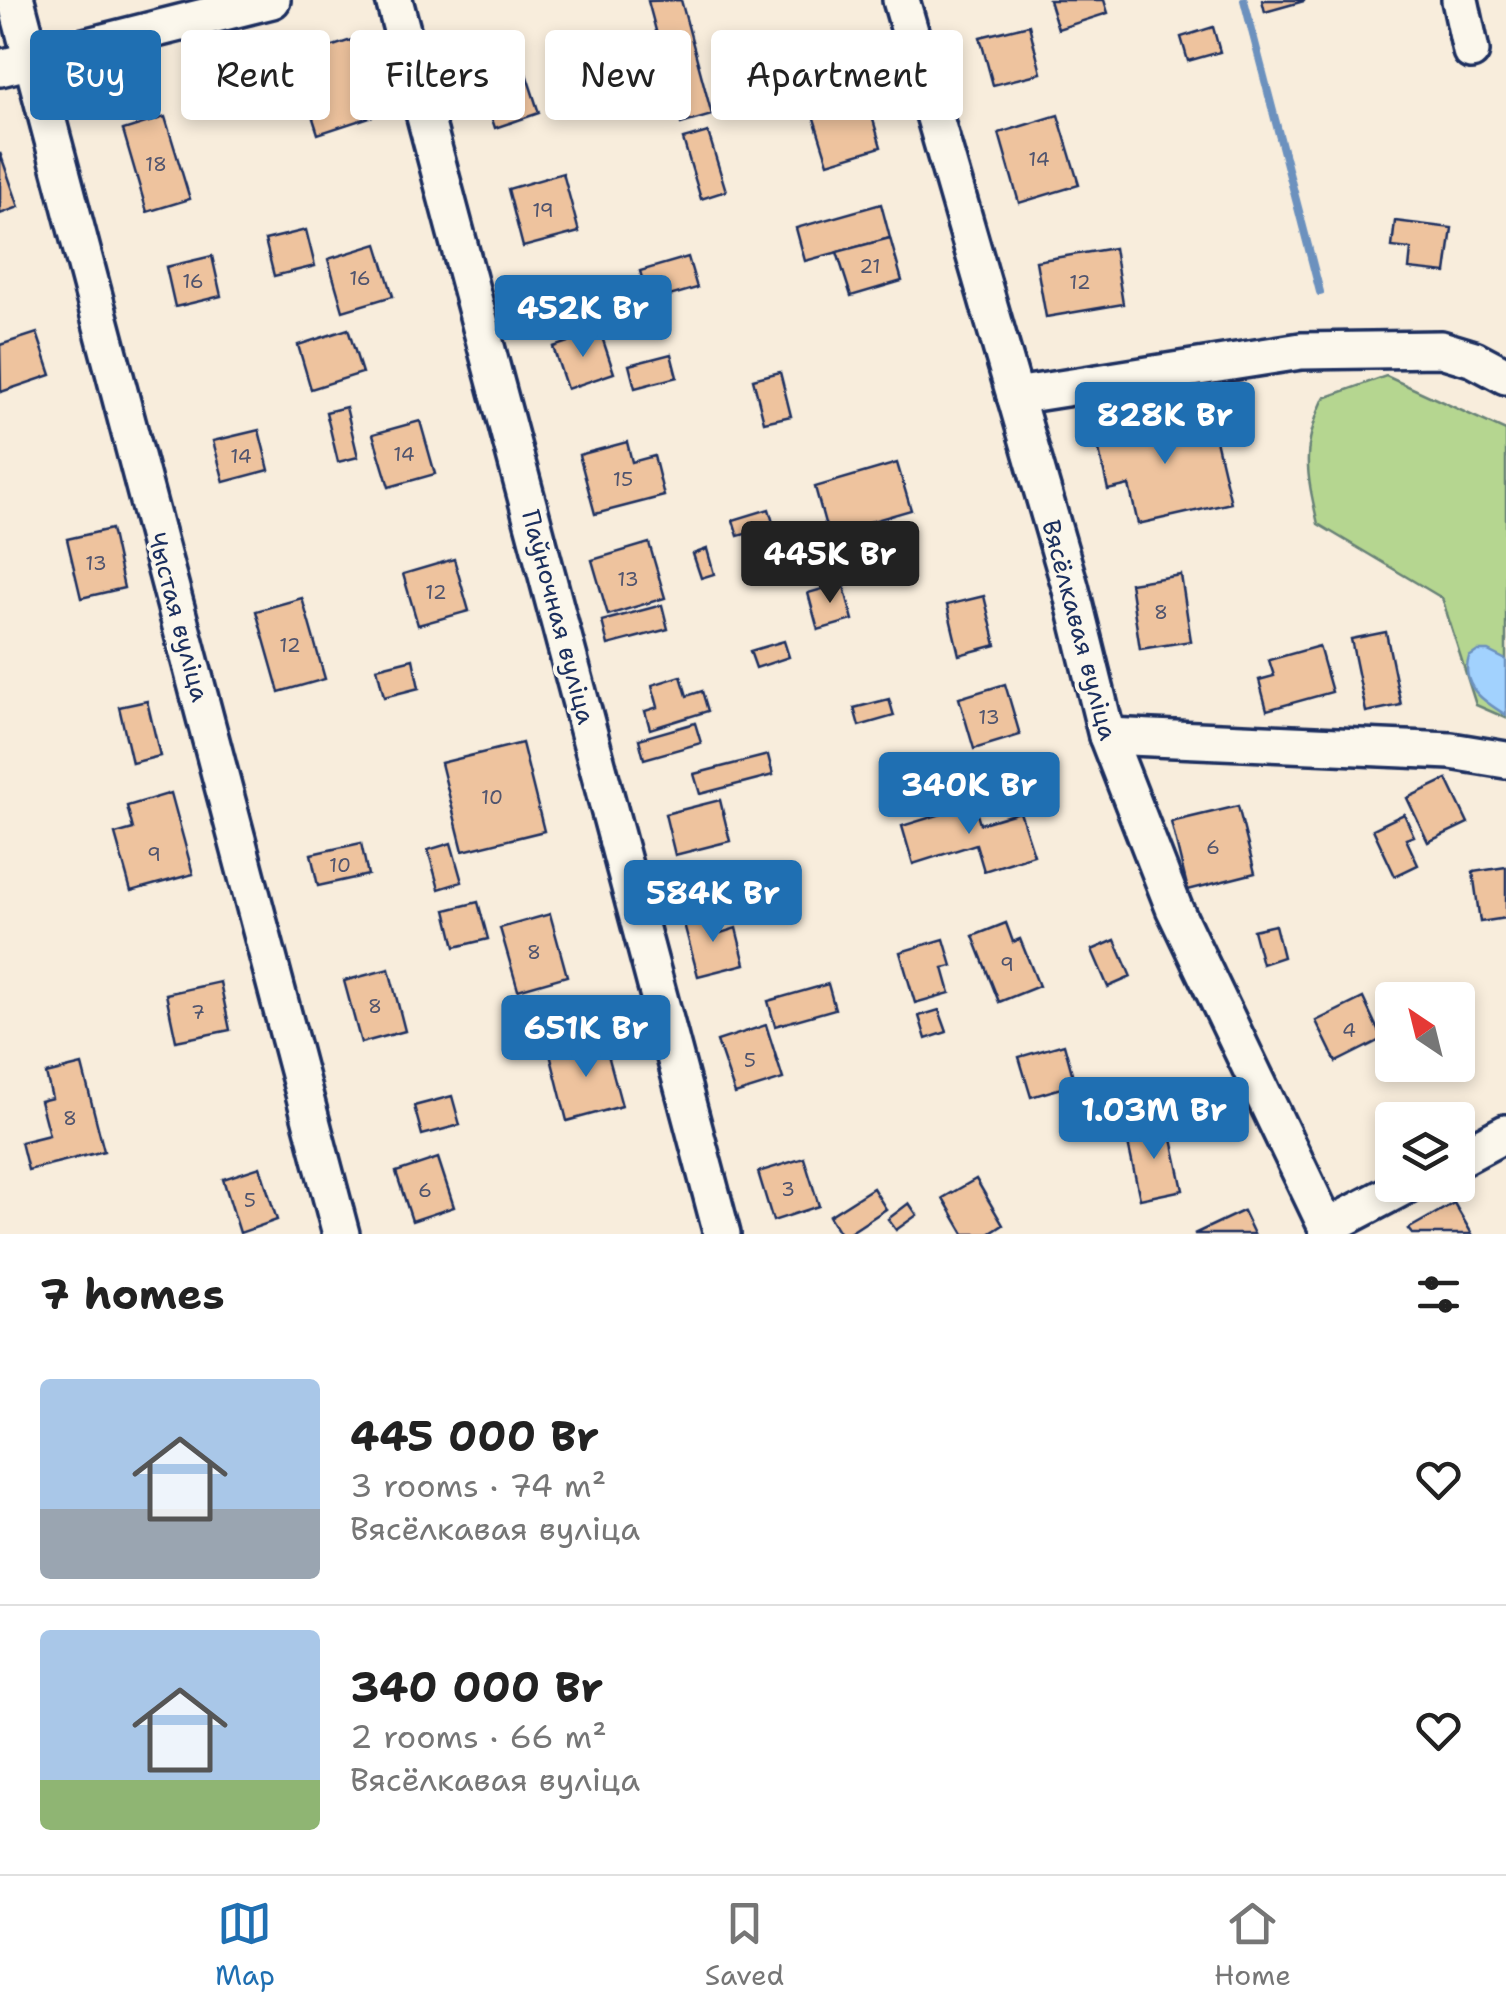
<!DOCTYPE html>
<html lang="en">
<head>
<meta charset="utf-8">
<style>
	:root { --surface:#fff; --page:#f6f6f6; --text:#222; --muted:#767676; --line:#e0e0e0; --accent:#1f6fb2 }
	body { margin:0; font-family:"Shantell Sans",sans-serif; background:var(--page); color:var(--text); height:100vh; display:flex; flex-direction:column; font-size:38px; white-space:nowrap }
	* { box-sizing:border-box; margin:0 }
	p { font-size:32px; color:var(--muted) }
	.icon { flex:none; width:55px; height:55px; fill:none; stroke:currentColor; stroke-width:2; stroke-linecap:round; stroke-linejoin:round }
	.map { position:relative; height:1234px; overflow:hidden }
	.details { display:flex; flex-direction:column; background:var(--surface); flex:1 }
	.details>* { flex:none }
	.top-card { position:absolute; left:30px; top:30px; width:1000px; height:90px; display:flex; gap:20px }
	.needle { width:65px; rotate:325deg }
	.fabs { position:absolute; left:1375px; top:982px; display:grid; gap:20px }
	.fabs a { display:grid; place-items:center; width:100px; height:100px; border-radius:10px; background:var(--surface); box-shadow:0 5px 15px #0003; font-size:50px }
	.price { position:absolute; translate:-50% -85px; padding:0 22px; border-radius:10px; background:var(--accent); color:#fff; font-size:32px; line-height:65px; filter:drop-shadow(0 2px 5px #0008) }
	.price::after { content:''; position:absolute; left:50%; top:60px; width:30px; height:22px; margin-left:-15px; background:inherit; clip-path:polygon(0 0,100% 0,50% 100%) }
	.price.current { background:#222; color:#fff }
	ul { padding:0; list-style:none }
	li { display:flex; align-items:center; gap:30px; height:250px; padding:0 40px }
	li+li { border-top:2px solid var(--line) }
	li span { display:grid; place-items:center; flex:none; width:280px; height:200px; border-radius:10px; color:#555 }
	li>.icon { margin-inline-start:auto }
	span .icon { width:120px; height:120px; fill:#fffc; stroke-width:1 }
	li b { font-size:42px }
	h2 { display:flex; justify-content:space-between; align-items:center; height:120px; padding:0 40px; font-size:42px }
	.tag { padding:0 35px; border-radius:10px; background:var(--surface); box-shadow:0 5px 15px #0003; font-size:35px; line-height:90px }
	.tag.current { background:var(--accent); color:#fff }
	.tab-bar { display:flex; justify-content:space-around; align-items:center; height:140px; border-top:2px solid var(--line); background:var(--surface); font-size:28px; color:var(--muted) }
	.tab-bar a { display:grid; justify-items:center; gap:5px }
	.tab-bar .current { color:var(--accent) }
	.map>svg:first-child { display:block }
	.green { fill:#b5d690; stroke:#688277; stroke-width:2.5 }
	.water { fill:#a2d2fe; stroke:#6c91be; stroke-width:2.5 }
	.lines { fill:none; stroke-linecap:round; stroke-linejoin:round }
	.stream { stroke:#6c91be; stroke-width:8 }
	.building { fill:#eec39e; stroke:#1b2f5e; stroke-width:2.5 }
	.minor-casing { stroke:#1b2f5e; stroke-width:42 }
	.minor { stroke:#fbf7ec; stroke-width:35 }
	.labels { text-anchor:middle; stroke-width:8; stroke-linejoin:round; paint-order:stroke }
	.number-label { font-size:20px; fill:#50546e }
	.street-label { font-size:25px; fill:#1b2f5e; stroke:#fbf7ec }
</style>
</head>
<body>
<div class="map">
<svg width="1506" height="1234" viewBox="0 0 1506 1234">
	<rect width="100%" height="100%" fill="#f8eddc"/>
	<filter id="ink" filterUnits="userSpaceOnUse"><feTurbulence type="fractalNoise" baseFrequency=".01" numOctaves="2"/><feDisplacementMap in="SourceGraphic" scale="20" xChannelSelector="R" yChannelSelector="G"/><feConvolveMatrix kernelMatrix="1 2 1 2 8 2 1 2 1" color-interpolation-filters="sRGB"/></filter>
	<g filter="url(#ink)">
		<!-- green -->
		<path class="green" d="M1386,376L1506,431V718L1476,705L1442,598L1318,524C1306,472 1301,448 1324,398Z"/>
		<!-- water -->
		<path class="water" d="M1478,651H1488L1506,660V715C1483,701 1460,686 1469,657Z"/>
		<g class="lines">
			<!-- stream -->
			<polyline class="stream" points="1244,0 1320,292"/>
		</g>
		<!-- building -->
		<g class="building">
			<polygon points="681,0 712,115 681,124 648,1"/>
			<polygon points="1049,0 1104,0 1108,13 1058,29"/>
			<polygon points="1262,0 1304,0 1304,1 1265,12"/>
			<polygon points="1029,25 1041,73 993,85 980,37"/>
			<polygon points="1213,27 1220,52 1188,61 1181,37"/>
			<polygon points="351,40 376,115 318,134 294,59"/>
			<polygon points="517,46 539,113 495,128 472,60"/>
			<polygon points="867,99 881,147 828,163 813,115"/>
			<polygon points="1058,115 1079,185 1019,203 999,133"/>
			<polygon points="165,117 190,199 147,212 123,130"/>
			<polygon points="708,132 726,191 701,199 683,139"/>
			<polygon points="0,153 19,207 0,214"/>
			<polygon points="563,173 579,232 523,247 508,189"/>
			<polygon points="881,204 890,238 805,261 796,228"/>
			<polygon points="1395,221 1452,228 1446,273 1409,269 1411,249 1392,247"/>
			<polygon points="306,230 315,266 274,276 265,240"/>
			<polygon points="890,238 902,281 851,296 837,252"/>
			<polygon points="377,244 393,296 343,311 328,259"/>
			<polygon points="1114,248 1123,304 1046,317 1036,261"/>
			<polygon points="212,256 221,296 175,307 166,267"/>
			<polygon points="688,257 697,288 649,302 640,271"/>
			<polygon points="348,329 362,373 311,389 298,345"/>
			<polygon points="600,331 614,373 567,389 553,347"/>
			<polygon points="37,333 51,375 1,392 0,345"/>
			<polygon points="671,354 677,377 635,388 629,365"/>
			<polygon points="780,372 791,416 764,422 753,379"/>
			<polygon points="346,407 358,457 338,462 326,412"/>
			<polygon points="1187,411 1192,431 1213,427 1231,503 1138,524 1129,485 1108,490 1095,433"/>
			<polygon points="420,421 435,474 389,487 373,434"/>
			<polygon points="259,430 269,470 224,482 213,441"/>
			<polygon points="627,442 632,462 654,456 664,496 595,514 579,455"/>
			<polygon points="897,463 911,510 828,534 815,487"/>
			<polygon points="769,509 774,526 738,536 733,520"/>
			<polygon points="111,529 124,588 81,598 67,539"/>
			<polygon points="649,543 665,598 608,615 592,560"/>
			<polygon points="707,549 714,574 701,578 693,554"/>
			<polygon points="454,559 469,611 418,625 403,574"/>
			<polygon points="1181,575 1191,641 1140,649 1130,583"/>
			<polygon points="843,583 853,620 818,630 808,593"/>
			<polygon points="984,596 996,645 959,655 947,605"/>
			<polygon points="302,598 325,679 279,692 256,611"/>
			<polygon points="662,605 668,629 608,645 602,621"/>
			<polygon points="1386,632 1401,705 1366,712 1351,639"/>
			<polygon points="784,641 789,657 756,668 750,651"/>
			<polygon points="1319,646 1332,692 1267,710 1259,680 1274,676 1269,660"/>
			<polygon points="413,659 419,688 384,697 377,668"/>
			<polygon points="681,676 687,696 702,691 708,711 650,729 645,711 658,707 652,685"/>
			<polygon points="1005,684 1020,735 974,749 959,698"/>
			<polygon points="889,699 894,716 859,726 854,708"/>
			<polygon points="147,701 160,756 132,763 119,707"/>
			<polygon points="695,723 701,743 644,759 639,739"/>
			<polygon points="522,743 544,831 463,851 441,763"/>
			<polygon points="768,755 773,775 700,794 694,774"/>
			<polygon points="1447,779 1468,823 1428,842 1407,798"/>
			<polygon points="171,793 193,874 131,891 115,834 133,829 127,806"/>
			<polygon points="720,800 730,841 675,855 665,814"/>
			<polygon points="974,804 980,824 1020,812 1034,855 984,871 976,844 913,864 902,826"/>
			<polygon points="1238,806 1255,873 1188,890 1171,822"/>
			<polygon points="1404,814 1414,836 1406,839 1418,865 1395,876 1373,829"/>
			<polygon points="361,843 368,875 318,886 311,854"/>
			<polygon points="451,843 462,882 439,889 428,850"/>
			<polygon points="1506,867 1506,918 1480,922 1473,872"/>
			<polygon points="478,902 488,939 455,947 446,910"/>
			<polygon points="716,912 721,933 736,928 745,964 698,976 683,920"/>
			<polygon points="550,914 567,976 518,990 500,928"/>
			<polygon points="1006,923 1013,942 1020,939 1039,986 999,1002 973,936"/>
			<polygon points="1275,925 1283,957 1262,964 1253,930"/>
			<polygon points="944,939 952,966 943,968 950,993 915,1003 900,952"/>
			<polygon points="1115,940 1131,977 1108,987 1092,950"/>
			<polygon points="389,969 405,1031 361,1043 344,981"/>
			<polygon points="220,982 230,1030 176,1041 166,994"/>
			<polygon points="828,984 835,1009 775,1026 768,1001"/>
			<polygon points="1363,998 1382,1039 1336,1062 1316,1021"/>
			<polygon points="939,1010 947,1032 926,1039 919,1016"/>
			<polygon points="766,1025 783,1079 735,1094 717,1041"/>
			<polygon points="604,1040 622,1106 567,1121 550,1054"/>
			<polygon points="1064,1044 1075,1084 1031,1097 1019,1057"/>
			<polygon points="82,1065 104,1151 28,1170 21,1142 49,1135 40,1101 52,1098 46,1074"/>
			<polygon points="452,1096 460,1125 422,1135 414,1106"/>
			<polygon points="1169,1125 1183,1190 1140,1199 1126,1134"/>
			<polygon points="438,1158 454,1207 412,1221 396,1172"/>
			<polygon points="804,1158 819,1206 773,1221 758,1172"/>
			<polygon points="260,1167 277,1220 240,1233 223,1179"/>
			<polygon points="976,1179 1003,1225 989,1234 964,1234 943,1198"/>
			<polygon points="873,1188 886,1209 848,1234 840,1234 829,1216"/>
			<polygon points="909,1203 917,1215 896,1230 888,1219"/>
			<polygon points="1454,1203 1472,1234 1412,1234 1408,1229"/>
			<polygon points="1243,1211 1254,1234 1194,1234"/>
		</g>
		<g class="lines">
			<defs>
				<g id="minor">
					<polyline points="16,0 341,1234"/>
					<polyline points="394,0 722,1234"/>
					<polyline points="901,0 1070,586 1107,736 1174,908 1330,1234"/>
					<polyline points="1460,0 1471,51"/>
					<polyline points="0,68 272,0"/>
					<polyline points="1015,396 1301,351 1441,349 1474,359 1506,376"/>
					<polyline points="1107,736 1451,751 1506,760"/>
					<polyline points="1458,1159 1506,1133"/>
					<polyline points="1327,1227 1407,1185"/>
				</g>
			</defs>
			<!-- minor casing -->
			<use href="#minor" class="minor-casing"/>
			<!-- minor -->
			<use href="#minor" class="minor"/>
		</g>
	</g>
	<g class="labels">
		<!-- number labels -->
		<g class="number-label">
			<text x="1039" y="166">14</text>
			<text x="156" y="171">18</text>
			<text x="543" y="217">19</text>
			<text x="870" y="273">21</text>
			<text x="360" y="285">16</text>
			<text x="193" y="288">16</text>
			<text x="1080" y="289">12</text>
			<text x="404" y="461">14</text>
			<text x="241" y="463">14</text>
			<text x="623" y="486">15</text>
			<text x="96" y="570">13</text>
			<text x="628" y="586">13</text>
			<text x="436" y="599">12</text>
			<text x="1161" y="619">8</text>
			<text x="290" y="652">12</text>
			<text x="989" y="724">13</text>
			<text x="492" y="804">10</text>
			<text x="1213" y="854">6</text>
			<text x="154" y="861">9</text>
			<text x="340" y="872">10</text>
			<text x="534" y="959">8</text>
			<text x="1007" y="971">9</text>
			<text x="375" y="1013">8</text>
			<text x="198" y="1019">7</text>
			<text x="1349" y="1037">4</text>
			<text x="750" y="1067">5</text>
			<text x="70" y="1125">8</text>
			<text x="788" y="1196">3</text>
			<text x="425" y="1197">6</text>
			<text x="250" y="1207">5</text>
		</g>
		<!-- street labels -->
		<g class="street-label">
			<text transform="translate(179 617) rotate(75)" y="9">Чыстая вуліца</text>
			<text transform="translate(559 617) rotate(75)" y="9">Паўночная вуліца</text>
			<text transform="translate(1080 630) rotate(75)" y="9">Вясёлкавая вуліца</text>
		</g>
	</g>
</svg>
<div class="fabs">
<a><svg class="needle" viewBox="-14 -14 28 28"><path d="M0-13l5 13h-10z" fill="#e53935"/><path d="M0 13l5-13h-10z" fill="#767676"/></svg></a>
<a><svg class="icon" aria-label="layers" viewBox="0 0 24 24"><path d="M12 4l9 5-9 5-9-5zM3 14l9 5 9-5"/></svg></a>
</div>
<b class="price" style="left:583px;top:360px">452K Br</b>
<b class="price" style="left:1165px;top:467px">828K Br</b>
<b class="price current" style="left:830px;top:606px">445K Br</b>
<b class="price" style="left:969px;top:837px">340K Br</b>
<b class="price" style="left:713px;top:945px">584K Br</b>
<b class="price" style="left:586px;top:1080px">651K Br</b>
<b class="price" style="left:1154px;top:1162px">1.03M Br</b>
<div class="top-card">
<a class="tag current">Buy</a>
<a class="tag">Rent</a>
<a class="tag">Filters</a>
<a class="tag">New</a>
<a class="tag">Apartment</a>
</div>
</div>
<section class="details">
<h2>7 homes<svg class="icon" aria-label="filters" viewBox="0 0 24 24"><path d="M4 7h16M4 17h16"/><circle cx="9" cy="7" r="2"/><circle cx="15" cy="17" r="2"/></svg></h2>
<ul>
<li><span style="background:linear-gradient(#a9c7e8 65%,#9aa5b1 0)"><svg class="icon" aria-label="home" viewBox="0 0 24 24"><path d="M3 11l9-7 9 7M6 9v11h12V9"/></svg></span><div><b>445 000 Br</b><p>3 rooms · 74 m²</p><p>Вясёлкавая вуліца</p></div><svg class="icon" aria-label="heart" viewBox="0 0 24 24"><path d="M12 20l-8-8c-3-5 5-10 8-4 3-6 11-1 8 4z"/></svg></li>
<li><span style="background:linear-gradient(#a9c7e8 75%,#8fb573 0)"><svg class="icon" aria-label="home" viewBox="0 0 24 24"><path d="M3 11l9-7 9 7M6 9v11h12V9"/></svg></span><div><b>340 000 Br</b><p>2 rooms · 66 m²</p><p>Вясёлкавая вуліца</p></div><svg class="icon" aria-label="heart" viewBox="0 0 24 24"><path d="M12 20l-8-8c-3-5 5-10 8-4 3-6 11-1 8 4z"/></svg></li>
</ul>
</section>
<nav class="tab-bar">
<a class="current"><svg class="icon" aria-label="map" viewBox="0 0 24 24"><path d="M3 6l6-2 6 2 6-2v14l-6 2-6-2-6 2zM9 4v14M15 6v14"/></svg>Map</a>
<a><svg class="icon" aria-label="saved" viewBox="0 0 24 24"><path d="M7 4h10v16l-5-4-5 4z"/></svg>Saved</a>
<a><svg class="icon" aria-label="home" viewBox="0 0 24 24"><path d="M3 11l9-7 9 7M6 9v11h12V9"/></svg>Home</a>
</nav>
</body>
</html>
